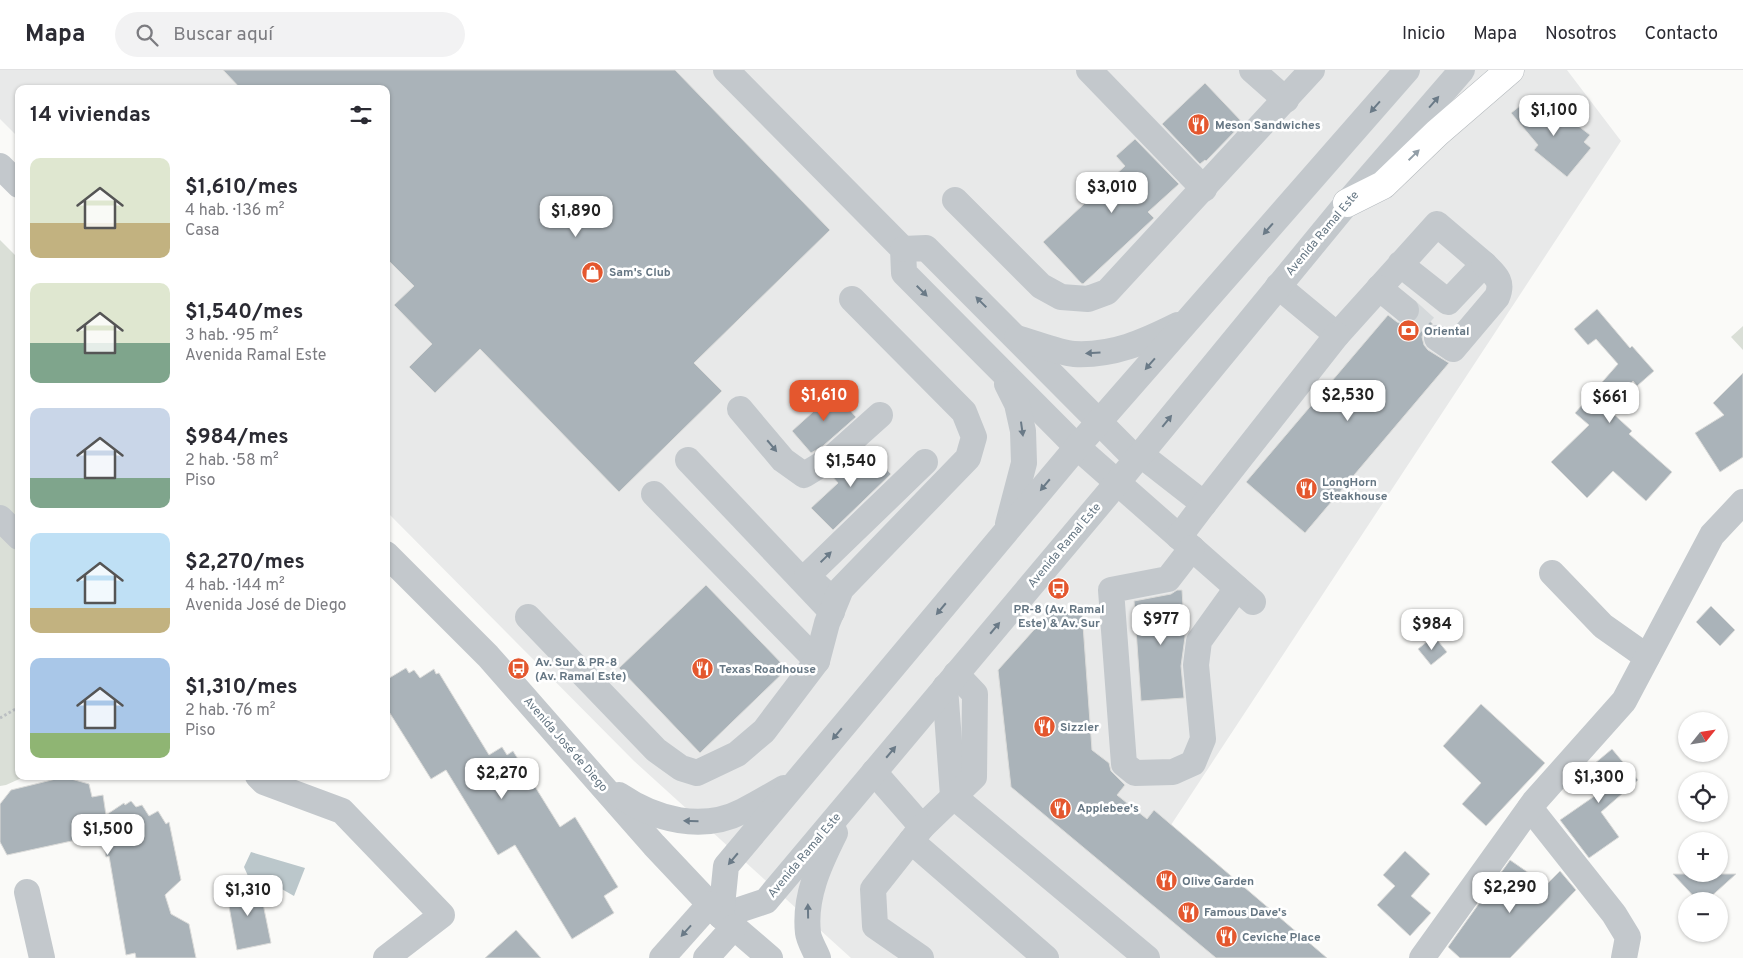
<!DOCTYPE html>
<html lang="es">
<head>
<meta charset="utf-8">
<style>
	:root { --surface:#fff; --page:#f2f2f3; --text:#2b2b33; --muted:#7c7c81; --line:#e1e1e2; --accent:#e4572e }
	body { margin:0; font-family:Overpass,sans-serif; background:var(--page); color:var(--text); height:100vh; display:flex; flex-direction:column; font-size:19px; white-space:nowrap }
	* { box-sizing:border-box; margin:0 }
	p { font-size:16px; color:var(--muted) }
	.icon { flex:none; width:28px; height:28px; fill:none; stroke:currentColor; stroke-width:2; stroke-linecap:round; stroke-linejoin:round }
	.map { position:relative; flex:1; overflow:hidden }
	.side { position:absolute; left:15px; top:15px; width:375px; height:695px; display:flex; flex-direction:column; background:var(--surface); border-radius:10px; box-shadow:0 1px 4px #0004 }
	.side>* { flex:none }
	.needle { width:32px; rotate:60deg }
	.buttons { position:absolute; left:1678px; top:642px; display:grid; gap:10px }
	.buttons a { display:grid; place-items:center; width:50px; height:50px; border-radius:50%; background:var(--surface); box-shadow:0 1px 4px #0004; font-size:25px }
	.price { position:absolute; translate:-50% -42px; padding:0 11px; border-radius:10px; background:#fff; color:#222; font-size:16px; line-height:32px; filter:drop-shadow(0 1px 2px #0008) }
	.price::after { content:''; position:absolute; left:50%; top:30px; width:15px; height:11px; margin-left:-8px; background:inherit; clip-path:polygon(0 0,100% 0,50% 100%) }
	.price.selected { background:var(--accent); color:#fff }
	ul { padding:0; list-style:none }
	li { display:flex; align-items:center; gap:15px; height:125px; padding:0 15px }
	li span { display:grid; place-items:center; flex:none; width:140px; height:100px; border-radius:10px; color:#555 }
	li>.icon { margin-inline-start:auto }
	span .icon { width:60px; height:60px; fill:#fffc; stroke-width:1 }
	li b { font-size:21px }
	h2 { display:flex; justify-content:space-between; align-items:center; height:60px; padding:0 15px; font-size:21px }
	header { display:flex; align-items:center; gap:30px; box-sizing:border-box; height:70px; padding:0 25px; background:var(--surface); border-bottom:1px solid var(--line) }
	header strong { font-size:24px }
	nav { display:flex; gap:28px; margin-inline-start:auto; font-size:18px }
	.search { width:350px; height:45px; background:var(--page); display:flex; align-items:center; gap:12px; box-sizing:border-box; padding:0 18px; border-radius:28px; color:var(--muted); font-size:19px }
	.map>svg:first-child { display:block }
	.built { fill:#e8e9e9 }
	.green { fill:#dadfd7 }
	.water { fill:#bbc7cb }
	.building { fill:#aab3b9; stroke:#dcdcda }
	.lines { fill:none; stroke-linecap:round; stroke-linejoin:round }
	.minor-tunnel { stroke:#d5d9db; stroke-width:26; stroke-dasharray:26 13; stroke-linecap:butt }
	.highway-casing { stroke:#b4b9bd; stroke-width:29 }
	.path { stroke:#bbbfc2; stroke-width:3; stroke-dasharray:2.5 2.5; stroke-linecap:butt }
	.minor { stroke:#c3c8cc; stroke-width:26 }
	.highway { stroke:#fff; stroke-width:28 }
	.oneway { fill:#6a7a87 }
	.oneway2 { fill:#939fa8 }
	.labels { text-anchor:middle; stroke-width:5; stroke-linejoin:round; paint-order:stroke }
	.poi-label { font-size:12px; font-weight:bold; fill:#657683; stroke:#fff; text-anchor:start }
	.street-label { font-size:12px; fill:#657683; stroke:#fff }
</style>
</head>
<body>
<header>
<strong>Mapa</strong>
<div class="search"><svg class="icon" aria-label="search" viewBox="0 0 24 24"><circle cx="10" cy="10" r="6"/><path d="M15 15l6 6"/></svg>Buscar aquí</div>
<nav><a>Inicio</a><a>Mapa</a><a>Nosotros</a><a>Contacto</a></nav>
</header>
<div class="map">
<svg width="1743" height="888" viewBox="0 0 1743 888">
	<rect width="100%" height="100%" fill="#fafaf8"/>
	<!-- built -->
	<polygon class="built" points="0,0 1567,0 1621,71 1169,758 1323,888 851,888 634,691 386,441 386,19 19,19 19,68 0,49"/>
	<!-- green -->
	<g class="green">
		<polygon points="0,170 19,189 19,706 26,706 6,715 0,716"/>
		<polygon points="1743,256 1743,280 1731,267"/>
	</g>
	<!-- water -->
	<polygon class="water" points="251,782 305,798 294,826 280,818 275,828 252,815 244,797"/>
	<!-- building -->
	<g class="building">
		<polygon points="223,0 675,0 830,160 694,293 722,321 619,422 480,279 435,323 409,297 432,274 394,235 414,216 386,188 386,19 241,19"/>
		<polygon points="1205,13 1243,53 1206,91 1205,90 1200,94 1162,54"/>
		<polygon points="1530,28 1553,56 1563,44 1590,65 1584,72 1591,78 1567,107 1534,80 1538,75 1511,43"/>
		<polygon points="1135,69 1179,114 1148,142 1154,148 1083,214 1081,213 1043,172 1125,96 1116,86"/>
		<polygon points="1597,239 1630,278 1632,276 1654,301 1637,316 1633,311 1608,339 1632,361 1629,364 1672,402 1646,431 1613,401 1587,428 1551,392 1589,355 1575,343 1618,294 1596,269 1588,275 1574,259"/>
		<polygon points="1420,243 1433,254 1424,260 1422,267 1424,275 1428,280 1449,293 1305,463 1246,412 1388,245 1397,252 1404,255 1412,254 1417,250"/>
		<polygon points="1743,303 1743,387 1720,402 1695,363 1724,345 1713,333"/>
		<polygon points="831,319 856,347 823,376 811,383 792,361 814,341 811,338"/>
		<polygon points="865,378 891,404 833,460 811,438 838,413 832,406 842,399"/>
		<polygon points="706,515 787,599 700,683 619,598"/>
		<polygon points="1177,520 1182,520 1185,567 1181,596 1184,628 1141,631 1134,531 1171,524"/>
		<polygon points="1711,536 1735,560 1720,576 1696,552"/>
		<polygon points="1082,541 1092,680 1109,693 1111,701 1125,715 1117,725 1147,749 1154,740 1327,888 1216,888 1011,717 998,600 1049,543"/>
		<polygon points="1434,566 1447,582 1431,595 1418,579"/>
		<polygon points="406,598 409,603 414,600 420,608 434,599 436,604 439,603 489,685 502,677 507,685 513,681 560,757 575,747 618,817 604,826 614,843 572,869 515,775 498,785 446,700 431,709 386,637 386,610"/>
		<polygon points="1481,634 1545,693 1486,756 1462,734 1481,713 1443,676"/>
		<polygon points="1612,679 1638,710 1601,742 1619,767 1589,788 1560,750 1599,723 1582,704"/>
		<polygon points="64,707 89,714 92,727 103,725 106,745 124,733 125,735 131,731 136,737 142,735 149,746 158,741 166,754 169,752 181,810 165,825 171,844 189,854 196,888 136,888 135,883 126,885 109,786 106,787 103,768 83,772 81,769 7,785 0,772 0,734 11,720"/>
		<polygon points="1405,781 1430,804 1411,826 1431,843 1410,866 1377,835 1395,816 1383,805"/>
		<polygon points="1510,790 1546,815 1560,801 1576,820 1510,888 1460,888 1448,877"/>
		<polygon points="1673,804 1736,804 1706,831 1698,831"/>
		<polygon points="259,814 271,873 237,880 226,820"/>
		<polygon points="516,860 541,888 485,888"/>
	</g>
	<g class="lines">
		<!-- minor-tunnel -->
		<polyline class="minor-tunnel" points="1406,240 1437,268"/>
		<defs>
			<polyline id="highway" points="1347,133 1383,115 1437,63 1510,0"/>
		</defs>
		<!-- highway casing -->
		<use href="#highway" class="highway-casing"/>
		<!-- path -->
		<polyline class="path" points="0,648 19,637"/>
		<!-- minor -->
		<g class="minor">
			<polyline points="726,0 903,179 904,203 1077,377 1253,532"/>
			<polyline points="1089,0 1204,119"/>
			<polyline points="1252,0 1286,30"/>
			<polyline points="0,96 19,115"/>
			<polyline points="955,130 1041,216 1061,227 1088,229 1107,222 1312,0"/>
			<polyline points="903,179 926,178 1136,389"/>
			<polyline points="1278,216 1337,265 1437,154 1484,194 1448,232 1400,194"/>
			<polyline points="1379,218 1406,240"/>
			<path d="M1017,268C1032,272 1060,283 1074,284C1113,286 1144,272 1178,255"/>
			<path d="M1437,268L1453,279L1497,227C1504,211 1495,205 1484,194"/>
			<polyline points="1007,314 1017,334 1023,361 1024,393 1008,454"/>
			<polyline points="740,339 783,390 804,405 832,388 880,345"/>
			<polyline points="1140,384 1204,434"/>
			<polyline points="688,390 832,542"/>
			<polyline points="654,424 817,591"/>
			<polyline points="0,448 19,467"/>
			<polyline points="1179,467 1204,434 1337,265"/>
			<polyline points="1192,478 1168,509 1111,520 1124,694 1135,703 1173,702 1193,693 1203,669 1196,595 1199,571 1237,518"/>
			<polyline points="386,484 488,586 654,775 721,846 770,888"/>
			<polyline points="1552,503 1603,556 1647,587"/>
			<polyline points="824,522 807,506 925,392"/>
			<polyline points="528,547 656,680 681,698 697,703 737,684 764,661 817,591 827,553 841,519 968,388 974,367 964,342 852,229"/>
			<polyline points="945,617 953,726 1147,888"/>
			<polyline points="874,702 922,757 974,707 975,624 956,604"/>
			<polyline points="258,706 264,712 342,741 442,845 386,888"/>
			<path d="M619,725C656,750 702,762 743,741C757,734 770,726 784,718"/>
			<polyline points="1530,738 1614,844 1628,867 1624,888"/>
			<polyline points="911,771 1046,888"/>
			<polyline points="27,822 42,888"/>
			<polyline points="721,846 766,831 1117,413 1347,133 1462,0"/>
			<polyline points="721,846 726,796 1077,377 1407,0"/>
			<polyline points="662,888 710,834"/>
			<polyline points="706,888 734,857"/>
			<path d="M818,888C815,880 809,871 808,863C804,827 819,795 835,763"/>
			<polyline points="921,888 875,856 873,819 922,757"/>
			<polyline points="1422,888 1534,732 1624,631 1712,465 1743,432"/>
		</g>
		<!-- highway -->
		<use href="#highway" class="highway"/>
	</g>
	<!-- one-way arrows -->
	<defs><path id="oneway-solid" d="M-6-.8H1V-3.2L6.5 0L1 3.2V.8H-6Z" transform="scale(1.25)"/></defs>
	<g class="oneway">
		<use href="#oneway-solid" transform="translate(1434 32) rotate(-49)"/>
		<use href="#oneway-solid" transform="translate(1375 37) rotate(131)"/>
		<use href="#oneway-solid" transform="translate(1268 159) rotate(131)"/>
		<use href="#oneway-solid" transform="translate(922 221) rotate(45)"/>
		<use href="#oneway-solid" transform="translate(981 232) rotate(-135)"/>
		<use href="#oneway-solid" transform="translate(1093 283) rotate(177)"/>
		<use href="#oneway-solid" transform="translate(1150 294) rotate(131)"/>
		<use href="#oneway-solid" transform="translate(1167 351) rotate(-51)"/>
		<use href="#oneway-solid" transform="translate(1022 359) rotate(82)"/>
		<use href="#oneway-solid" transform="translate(772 376) rotate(50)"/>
		<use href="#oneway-solid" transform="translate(1045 415) rotate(130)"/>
		<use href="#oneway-solid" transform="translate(826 487) rotate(-44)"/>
		<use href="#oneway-solid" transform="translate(941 539) rotate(130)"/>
		<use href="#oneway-solid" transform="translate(995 558) rotate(-50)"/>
		<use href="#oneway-solid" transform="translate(837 664) rotate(130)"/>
		<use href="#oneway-solid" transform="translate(891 682) rotate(-50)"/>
		<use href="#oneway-solid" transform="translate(691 751) rotate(-179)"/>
		<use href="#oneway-solid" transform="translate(733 789) rotate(130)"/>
		<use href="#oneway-solid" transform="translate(808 841) rotate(-91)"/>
		<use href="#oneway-solid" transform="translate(686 861) rotate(132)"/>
	</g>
	<use class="oneway2" href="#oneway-solid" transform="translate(1414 85) rotate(-44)"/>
	<!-- icons -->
	<defs>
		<symbol id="restaurant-disc" viewBox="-11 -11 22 22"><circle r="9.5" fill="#e4572e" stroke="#fff"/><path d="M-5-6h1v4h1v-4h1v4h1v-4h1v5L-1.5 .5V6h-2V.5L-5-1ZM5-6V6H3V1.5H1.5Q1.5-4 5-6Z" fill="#fff"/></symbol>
		<symbol id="shop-disc" viewBox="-11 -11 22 22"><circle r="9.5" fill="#e4572e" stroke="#fff"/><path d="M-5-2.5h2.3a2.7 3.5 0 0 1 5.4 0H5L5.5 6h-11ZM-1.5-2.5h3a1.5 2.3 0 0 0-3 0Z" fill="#fff"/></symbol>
		<symbol id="bank-disc" viewBox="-11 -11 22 22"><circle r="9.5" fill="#e4572e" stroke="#fff"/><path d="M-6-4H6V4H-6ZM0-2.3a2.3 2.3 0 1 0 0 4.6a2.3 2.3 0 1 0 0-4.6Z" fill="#fff"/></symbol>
		<symbol id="bus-disc" viewBox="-11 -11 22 22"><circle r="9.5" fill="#e4572e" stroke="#fff"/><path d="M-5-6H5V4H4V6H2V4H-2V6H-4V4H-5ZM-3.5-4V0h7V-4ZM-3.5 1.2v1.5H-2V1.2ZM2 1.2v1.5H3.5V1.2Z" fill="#fff"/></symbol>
	</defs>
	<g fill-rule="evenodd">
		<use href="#restaurant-disc" x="1186" y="42" width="25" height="25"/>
		<use href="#shop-disc" x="580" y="190" width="25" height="25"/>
		<use href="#bank-disc" x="1396" y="248" width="25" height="25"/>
		<use href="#restaurant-disc" x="1294" y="406" width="25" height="25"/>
		<use href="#bus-disc" x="1046" y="506" width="25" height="25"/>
		<use href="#bus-disc" x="506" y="586" width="25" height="25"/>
		<use href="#restaurant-disc" x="690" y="586" width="25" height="25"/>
		<use href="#restaurant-disc" x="1032" y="644" width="25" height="25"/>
		<use href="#restaurant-disc" x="1048" y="726" width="25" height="25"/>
		<use href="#restaurant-disc" x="1154" y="798" width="25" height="25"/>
		<use href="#restaurant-disc" x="1176" y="830" width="25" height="25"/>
		<use href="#restaurant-disc" x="1214" y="854" width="25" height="25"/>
	</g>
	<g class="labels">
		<!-- poi labels -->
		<g class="poi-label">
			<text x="1215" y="59">Meson Sandwiches</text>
			<text x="609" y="206">Sam's Club</text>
			<text x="1424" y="265">Oriental</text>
			<text x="1322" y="416">LongHorn<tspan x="1322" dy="14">Steakhouse</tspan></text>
			<text x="1059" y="543" text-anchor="middle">PR-8 (Av. Ramal<tspan x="1059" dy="14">Este) &amp; Av. Sur</tspan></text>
			<text x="535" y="596">Av. Sur &amp; PR-8<tspan x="535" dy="14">(Av. Ramal Este)</tspan></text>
			<text x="719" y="603">Texas Roadhouse</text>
			<text x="1060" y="661">Sizzler</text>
			<text x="1077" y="742">Applebee's</text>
			<text x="1182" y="815">Olive Garden</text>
			<text x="1204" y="846">Famous Dave's</text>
			<text x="1242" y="871">Ceviche Place</text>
		</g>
		<!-- street labels -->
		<g class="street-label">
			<text transform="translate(1322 163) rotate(-50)" y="4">Avenida Ramal Este</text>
			<text transform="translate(1064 475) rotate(-50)" y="4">Avenida Ramal Este</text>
			<text transform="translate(566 674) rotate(49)" y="4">Avenida José de Diego</text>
			<text transform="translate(804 785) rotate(-50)" y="4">Avenida Ramal Este</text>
		</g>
	</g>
</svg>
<div class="buttons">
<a><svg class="needle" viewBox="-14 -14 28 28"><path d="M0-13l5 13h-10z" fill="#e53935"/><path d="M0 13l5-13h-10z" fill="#7c7c81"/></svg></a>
<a><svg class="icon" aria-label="locate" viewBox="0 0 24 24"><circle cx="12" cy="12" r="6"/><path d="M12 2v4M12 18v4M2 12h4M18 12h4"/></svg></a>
<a>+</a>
<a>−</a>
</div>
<b class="price" style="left:1554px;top:67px">$1,100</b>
<b class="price" style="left:1112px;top:144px">$3,010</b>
<b class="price" style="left:576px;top:168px">$1,890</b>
<b class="price selected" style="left:824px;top:352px">$1,610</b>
<b class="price" style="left:1348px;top:352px">$2,530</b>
<b class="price" style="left:1610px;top:354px">$661</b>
<b class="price" style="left:851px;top:418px">$1,540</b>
<b class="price" style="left:1161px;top:576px">$977</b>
<b class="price" style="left:1432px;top:581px">$984</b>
<b class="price" style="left:502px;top:730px">$2,270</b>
<b class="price" style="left:1599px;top:734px">$1,300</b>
<b class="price" style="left:108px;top:786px">$1,500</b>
<b class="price" style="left:1510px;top:844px">$2,290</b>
<b class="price" style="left:248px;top:847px">$1,310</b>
<section class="side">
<h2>14 viviendas<svg class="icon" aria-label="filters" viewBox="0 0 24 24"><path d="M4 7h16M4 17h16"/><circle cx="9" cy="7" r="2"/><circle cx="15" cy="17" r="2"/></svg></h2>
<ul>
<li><span style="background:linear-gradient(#dfe7d0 65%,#c2b280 0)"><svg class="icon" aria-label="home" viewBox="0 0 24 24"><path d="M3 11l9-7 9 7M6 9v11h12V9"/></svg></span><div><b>$1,610/mes</b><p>4 hab. · 136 m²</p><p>Casa</p></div></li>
<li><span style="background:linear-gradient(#dfe7d0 60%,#7fa58c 0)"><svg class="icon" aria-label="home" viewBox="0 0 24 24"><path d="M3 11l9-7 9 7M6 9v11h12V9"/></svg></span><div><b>$1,540/mes</b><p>3 hab. · 95 m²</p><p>Avenida Ramal Este</p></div></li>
<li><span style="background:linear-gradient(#c9d6e8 70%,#7fa58c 0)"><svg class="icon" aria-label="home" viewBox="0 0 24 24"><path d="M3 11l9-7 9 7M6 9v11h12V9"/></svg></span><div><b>$984/mes</b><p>2 hab. · 58 m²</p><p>Piso</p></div></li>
<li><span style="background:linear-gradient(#bfe0f5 75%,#c2b280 0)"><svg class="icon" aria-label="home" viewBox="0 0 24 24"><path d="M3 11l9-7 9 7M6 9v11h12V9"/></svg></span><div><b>$2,270/mes</b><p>4 hab. · 144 m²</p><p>Avenida José de Diego</p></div></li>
<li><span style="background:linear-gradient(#a9c7e8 75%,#8fb573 0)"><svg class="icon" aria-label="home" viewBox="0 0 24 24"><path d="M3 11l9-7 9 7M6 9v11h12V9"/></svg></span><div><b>$1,310/mes</b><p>2 hab. · 76 m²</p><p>Piso</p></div></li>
</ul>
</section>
</div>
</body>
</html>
